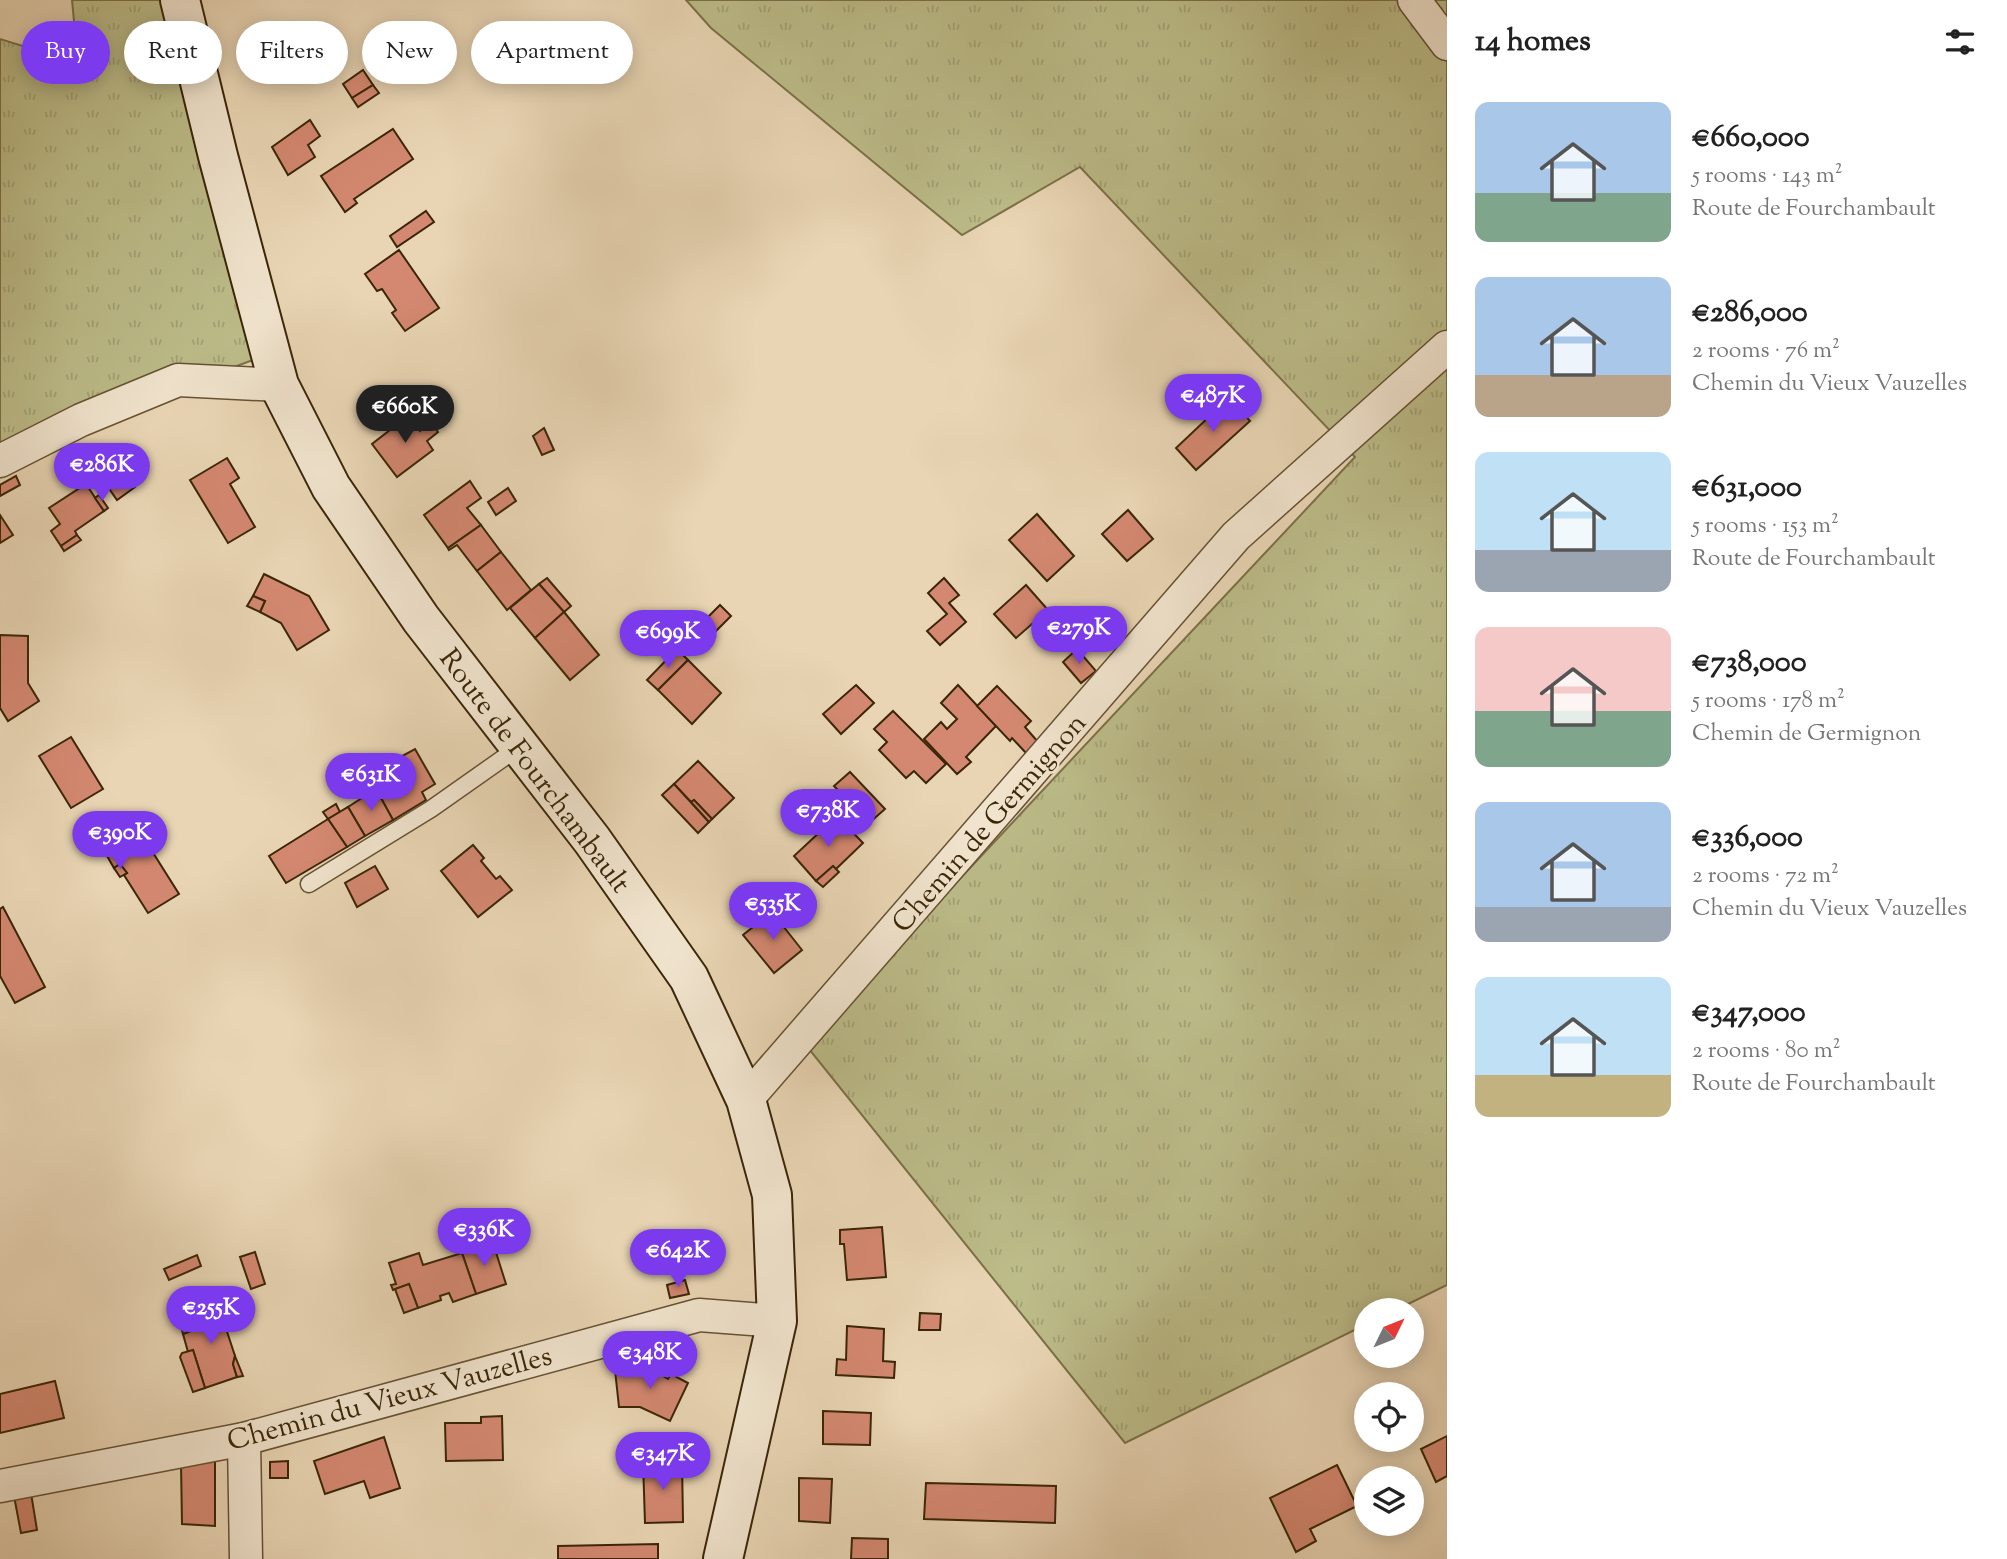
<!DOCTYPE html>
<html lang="en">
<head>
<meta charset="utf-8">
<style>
	:root { --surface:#fff; --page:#f6f6f6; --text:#222; --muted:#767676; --accent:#7c3aed }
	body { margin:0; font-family:"Sorts Mill Goudy",serif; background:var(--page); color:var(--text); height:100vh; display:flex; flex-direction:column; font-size:26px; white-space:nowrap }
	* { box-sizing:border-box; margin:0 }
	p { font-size:23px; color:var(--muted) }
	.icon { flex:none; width:38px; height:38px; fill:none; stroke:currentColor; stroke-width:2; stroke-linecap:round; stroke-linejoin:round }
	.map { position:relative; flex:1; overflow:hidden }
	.side { display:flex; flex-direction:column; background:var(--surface); width:560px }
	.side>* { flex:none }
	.banner { position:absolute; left:21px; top:21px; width:665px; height:63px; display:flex; gap:14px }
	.needle { width:46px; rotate:47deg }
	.controls { position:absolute; left:1354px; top:1298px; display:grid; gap:14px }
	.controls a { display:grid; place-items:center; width:70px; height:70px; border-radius:50%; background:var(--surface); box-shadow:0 4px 18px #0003; font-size:35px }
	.price { position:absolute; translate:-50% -60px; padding:0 16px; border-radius:24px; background:var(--accent); color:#fff; font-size:23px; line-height:46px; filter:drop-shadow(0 2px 4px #0008) }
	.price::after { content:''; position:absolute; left:50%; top:42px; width:21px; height:16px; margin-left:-10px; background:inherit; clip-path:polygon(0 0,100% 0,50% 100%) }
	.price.on { background:#222; color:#fff }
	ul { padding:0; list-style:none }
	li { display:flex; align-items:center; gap:21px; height:175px; padding:0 28px }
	li span { display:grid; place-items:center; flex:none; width:196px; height:140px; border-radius:14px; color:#555 }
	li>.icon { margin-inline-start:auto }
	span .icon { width:84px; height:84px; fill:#fffc; stroke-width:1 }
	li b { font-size:30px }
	h2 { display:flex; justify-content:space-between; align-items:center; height:84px; padding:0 28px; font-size:30px }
	.pill { padding:0 24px; border-radius:32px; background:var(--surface); box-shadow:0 4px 18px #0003; font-size:24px; line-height:63px }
	.pill.on { background:var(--accent); color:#fff }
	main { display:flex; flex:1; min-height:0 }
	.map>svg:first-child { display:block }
	.grass { fill:url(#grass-tufts); stroke:#7b7148; stroke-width:2 }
	.building { fill:#d48871; stroke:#3a2607; stroke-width:2 }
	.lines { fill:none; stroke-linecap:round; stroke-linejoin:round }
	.lane-casing { stroke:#665232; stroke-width:19 }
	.street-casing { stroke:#665232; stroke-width:35 }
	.secondary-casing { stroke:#3a2607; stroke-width:42 }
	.lane { stroke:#f1e4ce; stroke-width:16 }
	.street { stroke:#f1e4ce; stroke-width:32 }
	.secondary { stroke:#f1e4ce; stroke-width:38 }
	.labels { text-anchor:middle; stroke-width:5; stroke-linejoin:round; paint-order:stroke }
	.street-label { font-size:28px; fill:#3a2607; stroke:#f1e4ce }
</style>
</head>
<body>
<main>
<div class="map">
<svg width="1447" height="1559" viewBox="0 0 1447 1559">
	<defs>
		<pattern id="grass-tufts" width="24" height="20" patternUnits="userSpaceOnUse" patternTransform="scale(1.75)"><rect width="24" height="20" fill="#bcbc89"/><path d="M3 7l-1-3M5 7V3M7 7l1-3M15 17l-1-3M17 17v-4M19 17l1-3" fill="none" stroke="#a2a175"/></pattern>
	</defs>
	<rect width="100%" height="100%" fill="#e9d5b4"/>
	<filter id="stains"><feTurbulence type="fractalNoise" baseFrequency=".00286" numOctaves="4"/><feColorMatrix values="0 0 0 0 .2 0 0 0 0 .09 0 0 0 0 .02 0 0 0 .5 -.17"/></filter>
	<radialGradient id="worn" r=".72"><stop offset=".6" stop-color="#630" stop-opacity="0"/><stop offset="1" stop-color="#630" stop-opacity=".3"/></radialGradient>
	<!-- grass -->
	<g class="grass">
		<polygon points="72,0 172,0 272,353 0,454 0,39 78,63"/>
		<polygon points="686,0 1447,0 1447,1285 1394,1311 1367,1311 1367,1324 1125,1443 805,1044 1355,457 1080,167 962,235 711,28"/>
	</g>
	<!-- building -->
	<g class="building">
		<polygon points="363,70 373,85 352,98 343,84"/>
		<polygon points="373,85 379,93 358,107 352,98"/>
		<polygon points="310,120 320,136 308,145 315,157 288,175 272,147"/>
		<polygon points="393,129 413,159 354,199 357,203 345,212 321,176"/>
		<polygon points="426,211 434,222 397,247 390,236"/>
		<polygon points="399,250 439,308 405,331 392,313 396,310 382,289 377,291 365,274"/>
		<polygon points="1229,398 1250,421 1196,470 1176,448"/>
		<polygon points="408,416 420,431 431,422 438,432 427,441 433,450 397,477 372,444"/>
		<polygon points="544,428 554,450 542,455 533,436"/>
		<polygon points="110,452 135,487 117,500 92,464"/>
		<polygon points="227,458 239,478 230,484 255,527 228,543 190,480"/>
		<polygon points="16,476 20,485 0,496 0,485"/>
		<polygon points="470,481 481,498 467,508 481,525 448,548 424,515"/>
		<polygon points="86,484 104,511 75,531 77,535 61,546 51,531 60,524 49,508"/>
		<polygon points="508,488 516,501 496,515 488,502"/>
		<polygon points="99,495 108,508 104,511 95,498"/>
		<polygon points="1128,510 1153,539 1127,561 1102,534"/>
		<polygon points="1037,514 1074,556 1047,581 1009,540"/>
		<polygon points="0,515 13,535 0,543"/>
		<polygon points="481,525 501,552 477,571 457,545 449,550 448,548"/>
		<polygon points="77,535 81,540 64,551 61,546"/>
		<polygon points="501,552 531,590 507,610 477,571"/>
		<polygon points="264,574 309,596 329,630 297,650 281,623 260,612 265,601 253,596"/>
		<polygon points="547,578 571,606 564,612 539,584"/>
		<polygon points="944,578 959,595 949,603 966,622 940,645 927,631 947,614 928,593"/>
		<polygon points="539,584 564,612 535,638 510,608"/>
		<polygon points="1026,585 1048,610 1016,638 994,614"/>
		<polygon points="253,596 265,601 260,612 247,606"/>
		<polygon points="720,605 731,616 709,638 698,627"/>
		<polygon points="564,612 599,655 570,680 535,638"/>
		<polygon points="0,635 28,636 28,683 39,701 8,721 0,708"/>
		<polygon points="677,649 688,660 658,690 647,680"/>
		<polygon points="1077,649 1096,671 1081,683 1063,662"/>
		<polygon points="688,660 721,693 692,724 658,690"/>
		<polygon points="856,685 874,703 841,734 823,714"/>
		<polygon points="958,685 996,726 966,757 971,762 957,774 924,739 941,722 947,729 957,719 941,703"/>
		<polygon points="997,686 1031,721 1025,727 1038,742 1026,753 1012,738 1010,741 977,706"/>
		<polygon points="893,711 946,764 926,783 914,771 906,778 879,750 887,742 874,729"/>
		<polygon points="71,737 103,789 71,808 39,756"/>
		<polygon points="415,749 435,784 422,792 426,800 393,820 376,789 400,774 393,761"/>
		<polygon points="698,761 734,798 712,819 694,800 691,802 674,784"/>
		<polygon points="395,765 400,774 376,789 371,780"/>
		<polygon points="850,772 885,809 869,823 834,786"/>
		<polygon points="674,784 709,822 698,833 662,795"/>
		<polygon points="376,789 393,820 365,836 348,807"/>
		<polygon points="694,800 712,819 709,822 691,802"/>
		<polygon points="336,804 340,812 328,819 323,812"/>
		<polygon points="348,807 365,836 347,847 328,819"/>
		<polygon points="837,816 863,843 836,869 833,866 816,881 794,856"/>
		<polygon points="328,819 347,847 286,883 269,856"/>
		<polygon points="133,821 179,894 148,913 124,875 127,873 120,864 114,868 99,842"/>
		<polygon points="473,845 484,858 481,861 496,879 500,876 512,890 478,917 441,871"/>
		<polygon points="120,864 127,873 120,877 114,868"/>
		<polygon points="375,866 388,889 357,907 345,883"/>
		<polygon points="833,866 839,872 823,887 816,881"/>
		<polygon points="3,907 45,987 15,1003 0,976 0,909"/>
		<polygon points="772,912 802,950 774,973 743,935"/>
		<polygon points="882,1227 886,1277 847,1280 844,1244 840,1244 840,1230"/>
		<polygon points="493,1243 506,1284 476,1294 462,1253"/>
		<polygon points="255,1252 265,1284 251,1289 240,1257"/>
		<polygon points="419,1253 423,1265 462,1253 476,1294 453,1302 449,1293 440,1296 441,1300 418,1308 409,1284 393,1290 391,1285 396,1284 389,1263"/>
		<polygon points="197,1255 201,1266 169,1280 164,1269"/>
		<polygon points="685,1280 689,1294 670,1298 667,1285"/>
		<polygon points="409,1284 418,1308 404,1313 395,1289"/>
		<polygon points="218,1304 235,1356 233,1364 237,1377 205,1388 193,1350 188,1352 183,1334 191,1331 186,1314"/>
		<polygon points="920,1313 941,1314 940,1330 919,1330"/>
		<polygon points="186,1314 191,1331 183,1334 178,1317"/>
		<polygon points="847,1326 884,1329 883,1361 895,1362 894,1378 836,1375 837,1359 846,1360"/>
		<polygon points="193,1350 205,1388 193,1392 180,1357 182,1353"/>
		<polygon points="235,1356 243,1376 237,1377 233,1364"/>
		<polygon points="646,1368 646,1371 654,1371 668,1379 671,1374 688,1383 670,1421 640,1407 619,1407 615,1370"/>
		<polygon points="55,1381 64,1418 0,1433 0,1394"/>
		<polygon points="823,1411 871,1413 870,1445 823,1444"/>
		<polygon points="502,1416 503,1460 446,1461 445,1423 481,1423 481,1417"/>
		<polygon points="1447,1436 1447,1476 1436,1482 1421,1449"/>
		<polygon points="384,1437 400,1488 370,1498 364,1481 325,1494 314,1461"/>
		<polygon points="215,1459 215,1526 182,1524 181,1464"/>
		<polygon points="288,1461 288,1478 270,1478 270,1462"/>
		<polygon points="682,1461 683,1522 645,1523 643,1462"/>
		<polygon points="1337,1465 1357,1506 1310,1529 1316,1541 1296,1552 1270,1498"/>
		<polygon points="799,1478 832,1479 830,1523 799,1521"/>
		<polygon points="926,1483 1056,1486 1055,1523 924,1519"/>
		<polygon points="31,1493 37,1530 21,1533 14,1496"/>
		<polygon points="852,1538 888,1539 888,1559 851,1559"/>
		<polygon points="658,1544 658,1559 558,1559 558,1546"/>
	</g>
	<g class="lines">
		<defs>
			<polyline id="lane" points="309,884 431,809 519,747"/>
			<g id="street">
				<polyline points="1414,0 1447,44"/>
				<polyline points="0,461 81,420 178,380 279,385"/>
				<polyline points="746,1100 1236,536 1447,347"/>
				<polyline points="244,1439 246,1559"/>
				<polyline points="0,1486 244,1439 699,1315 777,1321"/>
			</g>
			<polyline id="secondary" points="180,0 218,156 279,385 331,487 421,619 592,840 689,978 746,1100 772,1195 777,1321 723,1559"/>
		</defs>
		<!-- lane casing -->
		<use href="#lane" class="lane-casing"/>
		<!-- street casing -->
		<use href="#street" class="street-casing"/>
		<!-- secondary casing -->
		<use href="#secondary" class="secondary-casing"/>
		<!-- lane -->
		<use href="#lane" class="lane"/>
		<!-- street -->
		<use href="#street" class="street"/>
		<!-- secondary -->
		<use href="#secondary" class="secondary"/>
	</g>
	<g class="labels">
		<!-- street labels -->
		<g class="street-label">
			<text transform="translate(536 770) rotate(53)" y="10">Route de Fourchambault</text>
			<text transform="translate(988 822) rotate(-49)" y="10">Chemin de Germignon</text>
			<text transform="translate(389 1397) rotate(-15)" y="10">Chemin du Vieux Vauzelles</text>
		</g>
	</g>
	<rect width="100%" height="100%" filter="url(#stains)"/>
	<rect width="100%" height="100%" fill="url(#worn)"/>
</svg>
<div class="controls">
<a><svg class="needle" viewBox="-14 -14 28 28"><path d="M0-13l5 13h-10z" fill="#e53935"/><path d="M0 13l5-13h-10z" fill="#767676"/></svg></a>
<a><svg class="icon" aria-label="locate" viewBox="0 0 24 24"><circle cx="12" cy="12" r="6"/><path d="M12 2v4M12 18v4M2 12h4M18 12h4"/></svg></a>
<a><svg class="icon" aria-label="layers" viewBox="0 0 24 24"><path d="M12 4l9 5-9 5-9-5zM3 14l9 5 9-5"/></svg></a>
</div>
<b class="price" style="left:1213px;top:434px">€487K</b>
<b class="price on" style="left:405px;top:445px">€660K</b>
<b class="price" style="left:102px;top:503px">€286K</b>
<b class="price" style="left:1079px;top:666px">€279K</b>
<b class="price" style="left:668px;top:670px">€699K</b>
<b class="price" style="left:371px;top:813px">€631K</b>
<b class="price" style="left:828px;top:849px">€738K</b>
<b class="price" style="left:120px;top:871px">€390K</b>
<b class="price" style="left:773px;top:942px">€535K</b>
<b class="price" style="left:484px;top:1268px">€336K</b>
<b class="price" style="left:678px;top:1289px">€642K</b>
<b class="price" style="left:211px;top:1346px">€255K</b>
<b class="price" style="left:650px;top:1391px">€348K</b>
<b class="price" style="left:663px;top:1492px">€347K</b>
<div class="banner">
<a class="pill on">Buy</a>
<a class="pill">Rent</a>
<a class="pill">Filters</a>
<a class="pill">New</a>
<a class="pill">Apartment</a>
</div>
</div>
<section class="side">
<h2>14 homes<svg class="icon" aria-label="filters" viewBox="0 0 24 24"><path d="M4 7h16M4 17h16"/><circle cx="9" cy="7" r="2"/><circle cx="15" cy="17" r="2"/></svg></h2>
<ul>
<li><span style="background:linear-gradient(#a9c7e8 65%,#7fa58c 0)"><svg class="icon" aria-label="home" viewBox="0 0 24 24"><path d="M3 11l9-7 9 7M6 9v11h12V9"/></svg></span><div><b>€660,000</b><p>5 rooms · 143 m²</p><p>Route de Fourchambault</p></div></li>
<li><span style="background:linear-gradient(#a9c7e8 70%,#b9a48a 0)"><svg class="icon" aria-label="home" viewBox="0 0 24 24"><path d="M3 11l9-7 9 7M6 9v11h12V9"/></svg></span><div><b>€286,000</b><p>2 rooms · 76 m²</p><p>Chemin du Vieux Vauzelles</p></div></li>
<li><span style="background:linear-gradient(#bfe0f5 70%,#9aa5b1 0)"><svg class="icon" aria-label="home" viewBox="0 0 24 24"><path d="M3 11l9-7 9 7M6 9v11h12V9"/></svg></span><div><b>€631,000</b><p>5 rooms · 153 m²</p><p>Route de Fourchambault</p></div></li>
<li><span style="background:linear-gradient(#f6c9c9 60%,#7fa58c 0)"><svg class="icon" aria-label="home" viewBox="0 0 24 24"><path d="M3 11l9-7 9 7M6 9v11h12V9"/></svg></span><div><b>€738,000</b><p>5 rooms · 178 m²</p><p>Chemin de Germignon</p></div></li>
<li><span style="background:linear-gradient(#a9c7e8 75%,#9aa5b1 0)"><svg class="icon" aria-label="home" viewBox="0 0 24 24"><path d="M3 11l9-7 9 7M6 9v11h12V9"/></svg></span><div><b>€336,000</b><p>2 rooms · 72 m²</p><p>Chemin du Vieux Vauzelles</p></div></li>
<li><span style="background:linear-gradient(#bfe0f5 70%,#c2b280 0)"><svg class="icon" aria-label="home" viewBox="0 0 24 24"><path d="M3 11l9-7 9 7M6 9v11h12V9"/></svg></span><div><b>€347,000</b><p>2 rooms · 80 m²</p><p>Route de Fourchambault</p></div></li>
</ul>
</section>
</main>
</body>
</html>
